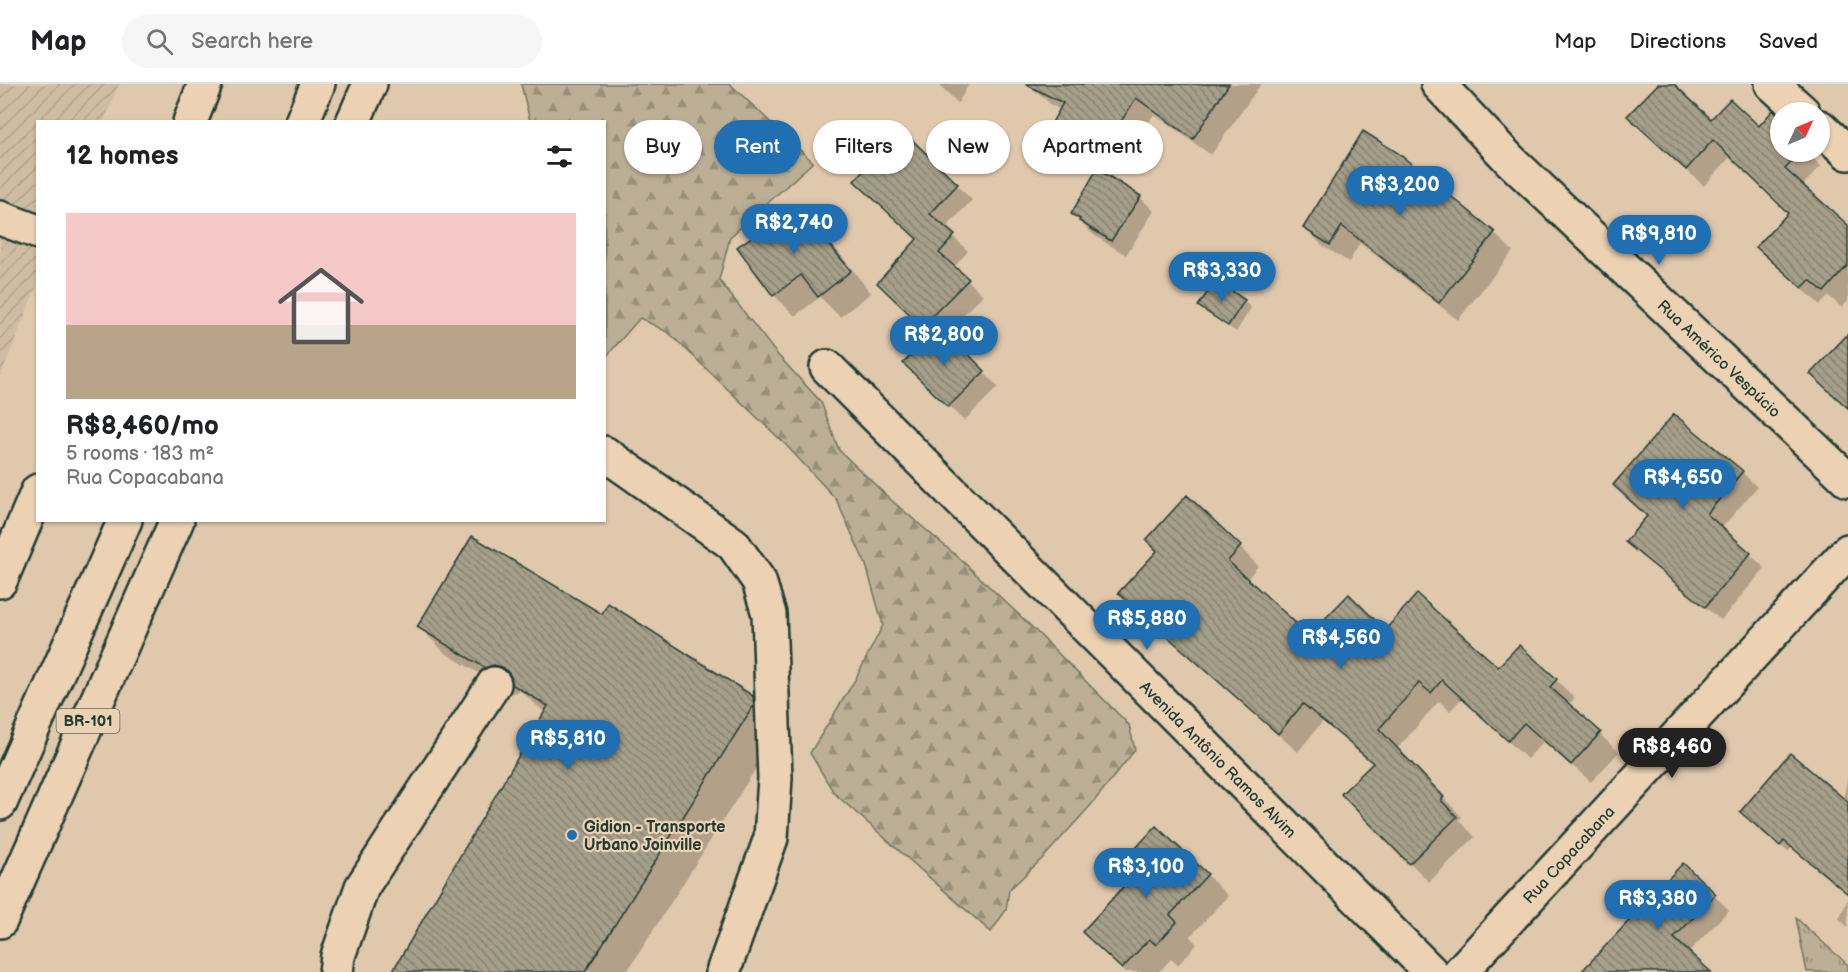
<!DOCTYPE html>
<html lang="en">
<head>
<meta charset="utf-8">
<style>
	:root { --surface:#fff; --page:#f6f6f6; --text:#202124; --muted:#757577; --line:#e0e0e0; --accent:#1f6fb2 }
	body { margin:0; font-family:"Balsamiq Sans",sans-serif; background:var(--page); color:var(--text); height:100vh; display:flex; flex-direction:column; font-size:22px; white-space:nowrap }
	* { box-sizing:border-box; margin:0 }
	p { font-size:20px; color:var(--muted) }
	.icon { flex:none; width:33px; height:33px; fill:none; stroke:currentColor; stroke-width:2; stroke-linecap:round; stroke-linejoin:round }
	.map { position:relative; flex:1; overflow:hidden }
	.drawer { position:absolute; left:36px; top:36px; width:570px; height:402px; display:flex; flex-direction:column; background:var(--surface); border-radius:0px; box-shadow:0 2px 4px #0004 }
	.drawer>* { flex:none }
	.banner { position:absolute; left:624px; top:36px; width:570px; height:54px; display:flex; gap:12px }
	.needle { width:39px; rotate:46deg }
	.controls { position:absolute; left:1770px; top:18px; display:grid; gap:12px }
	.controls a { display:grid; place-items:center; width:60px; height:60px; border-radius:50%; background:var(--surface); box-shadow:0 2px 4px #0004; font-size:30px }
	.price { position:absolute; translate:-50% -51px; padding:0 14px; border-radius:21px; background:var(--accent); color:#fff; font-size:20px; line-height:39px; filter:drop-shadow(0 2px 3px #0008) }
	.price::after { content:''; position:absolute; left:50%; top:36px; width:18px; height:14px; margin-left:-9px; background:inherit; clip-path:polygon(0 0,100% 0,50% 100%) }
	.price.active { background:#222; color:#fff }
	ul { padding:0; list-style:none }
	li { display:grid; align-content:center; gap:12px; height:318px; padding:0 30px }
	li span { display:grid; place-items:center; height:186px; border-radius:0px; color:#555 }
	li>.icon { margin-inline-start:auto }
	span .icon { width:108px; height:108px; fill:#fffc; stroke-width:1 }
	li b { font-size:26px }
	h2 { display:flex; justify-content:space-between; align-items:center; height:72px; padding:0 30px; font-size:26px }
	.chip { padding:0 21px; border-radius:27px; background:var(--surface); box-shadow:0 2px 4px #0004; font-size:21px; line-height:54px }
	.chip.active { background:var(--accent); color:#fff }
	header { display:flex; align-items:center; gap:36px; box-sizing:border-box; height:84px; padding:0 30px; background:var(--surface); border-bottom:2px solid var(--line) }
	header strong { font-size:28px }
	nav { display:flex; gap:33px; margin-inline-start:auto; font-size:21px }
	.search { width:420px; height:54px; background:var(--page); display:flex; align-items:center; gap:15px; box-sizing:border-box; padding:0 21px; border-radius:33px; color:var(--muted); font-size:22px }
	.map>svg:first-child { display:block }
	.industrial { fill:url(#industrial-furrows) }
	.grass { fill:url(#grass-tufts); stroke:#6e7664; stroke-width:1.5 }
	.forest { fill:url(#forest-firs); stroke:#6e7664; stroke-width:1.5 }
	.shadow { fill:#0003 }
	.building { fill:url(#building-back-hatch); stroke:#1f3d34; stroke-width:1.5 }
	.lines { fill:none; stroke-linecap:round; stroke-linejoin:round }
	.minor-casing { stroke:#1f3d34; stroke-width:38 }
	.major-casing { stroke:#1f3d34; stroke-width:38 }
	.highway-casing { stroke:#1f3d34; stroke-width:38 }
	.minor { stroke:#ecd1b3; stroke-width:33 }
	.major { stroke:#ecd1b3; stroke-width:33 }
	.highway { stroke:#ecd1b3; stroke-width:33 }
	.poi-dot { fill:#1f6fb2; stroke:#ecd1b3; stroke-width:2 }
	.labels { text-anchor:middle; stroke-width:4.5; stroke-linejoin:round; paint-order:stroke }
	.shield { fill:#ecd1b3; stroke:#5c695a; stroke-width:1.5 }
	.shield-label { font-size:15px; font-weight:bold; fill:#1f3d34 }
	.street-label { font-size:16px; fill:#1f3d34; stroke:#ecd1b3 }
	.poi-label { font-size:16px; font-weight:bold; fill:#1f3d34; stroke:#ecd1b3; text-anchor:start }
</style>
</head>
<body>
<header>
<strong>Map</strong>
<div class="search"><svg class="icon" aria-label="search" viewBox="0 0 24 24"><circle cx="10" cy="10" r="6"/><path d="M15 15l6 6"/></svg>Search here</div>
<nav><a>Map</a><a>Directions</a><a>Saved</a></nav>
</header>
<div class="map">
<svg width="1848" height="888" viewBox="0 0 1848 888">
	<defs>
		<pattern id="industrial-furrows" width="10" height="10" patternUnits="userSpaceOnUse" patternTransform="scale(1.5)"><rect width="10" height="10" fill="#cfbca2"/><path d="M-1 1l2-2M0 10L10 0M9 11l2-2" fill="none" stroke="#b1a28c"/></pattern>
		<pattern id="grass-tufts" width="24" height="20" patternUnits="userSpaceOnUse" patternTransform="scale(1.5)"><rect width="24" height="20" fill="#bcaf95"/><path d="M3 7l-1-3M5 7V3M7 7l1-3M15 17l-1-3M17 17v-4M19 17l1-3" fill="none" stroke="#98907a"/></pattern>
		<pattern id="forest-firs" width="22" height="20" patternUnits="userSpaceOnUse" patternTransform="scale(1.5)"><rect width="22" height="20" fill="#bcaf95"/><path d="M5 1l3.5 6h-7zM16 11l3.5 6h-7z" fill="#98907a"/></pattern>
		<pattern id="building-back-hatch" width="6" height="6" patternUnits="userSpaceOnUse" patternTransform="scale(1.5)"><rect width="6" height="6" fill="#a69f89"/><path d="M-1 5l2 2M0 0l6 6M5-1l2 2" fill="none" stroke="#878371"/></pattern>
	</defs>
	<rect width="100%" height="100%" fill="#e0c8ac"/>
	<filter id="ink" filterUnits="userSpaceOnUse"><feTurbulence type="fractalNoise" baseFrequency=".0167" numOctaves="2"/><feDisplacementMap in="SourceGraphic" scale="12" xChannelSelector="R" yChannelSelector="G"/><feConvolveMatrix kernelMatrix="1 2 1 2 8 2 1 2 1" color-interpolation-filters="sRGB"/></filter>
	<g filter="url(#ink)">
		<!-- industrial -->
		<polygon class="industrial" points="0,0 119,0 104,37 38,38 37,201 0,294"/>
		<!-- grass -->
		<polygon class="grass" points="1796,834 1848,881 1848,888 1807,888"/>
		<!-- forest -->
		<polygon class="forest" points="521,0 730,0 813,78 730,153 719,196 776,269 821,318 839,366 891,416 959,474 1035,546 1129,641 1135,666 1091,721 1045,772 1009,806 1006,826 991,848 834,709 810,669 855,596 883,541 866,481 836,415 786,361 669,249 640,234 605,274 604,38 530,37"/>
		<!-- shadow -->
		<g class="shadow">
			<polygon points="938,0 969,0 958,19"/>
			<polygon points="1030,0 1261,0 1211,71 1154,30 1117,89 1070,60 1052,42 1061,26 1051,21"/>
			<polygon points="1660,0 1672,0 1711,37 1759,44 1768,34 1780,44 1780,68 1806,68 1821,82 1802,102 1848,143 1848,217 1842,224 1829,212 1820,221 1776,180 1790,129 1731,72 1704,102 1646,49"/>
			<polygon points="902,48 972,116 945,145 968,167 954,183 983,211 945,249 998,303 964,337 905,279 934,252 893,213 919,156"/>
			<polygon points="1397,70 1494,149 1513,167 1458,236 1360,159 1349,178 1323,162 1305,144"/>
			<polygon points="1140,113 1154,127 1126,171 1095,152 1072,130"/>
			<polygon points="798,123 819,144 871,209 840,233 820,213 795,232 774,211"/>
			<polygon points="1216,198 1244,217 1251,224 1236,248 1200,222"/>
			<polygon points="1674,333 1742,388 1757,403 1721,445 1765,484 1721,536 1642,473 1627,458 1648,432"/>
			<polygon points="1240,463 1258,482 1246,496 1309,553 1385,548 1499,585 1556,596 1575,614 1568,621 1619,668 1591,698 1544,657 1527,675 1462,614 1450,627 1439,617 1397,665 1462,733 1459,736 1475,753 1429,798 1343,710 1374,680 1323,637 1298,668 1139,528 1120,509"/>
			<polygon points="602,532 752,613 779,639 779,648 627,888 394,888 545,629 521,607 512,609 445,569 419,543"/>
			<polygon points="1848,692 1848,809 1792,763 1788,768 1749,735 1843,716"/>
			<polygon points="1683,781 1729,826 1688,869 1708,888 1583,888"/>
			<polygon points="1207,791 1228,812 1190,853 1197,860 1178,881 1171,875 1159,888 1125,888 1084,848"/>
			<polygon points="1848,815 1848,843 1839,835"/>
		</g>
		<!-- building -->
		<g class="building">
			<polygon points="1025,0 1229,0 1193,55 1136,14 1099,72 1050,42 1063,19"/>
			<polygon points="1658,0 1674,0 1711,35 1730,15 1759,42 1773,26 1780,33 1780,68 1801,68 1785,85 1848,141 1848,181 1824,208 1810,196 1802,204 1756,163 1788,129 1713,56 1686,86 1627,32"/>
			<polygon points="902,46 958,100 930,130 955,151 939,169 969,195 922,242 877,199 917,155 854,97"/>
			<polygon points="1363,47 1398,69 1495,148 1439,219 1342,142 1330,161 1303,144"/>
			<polygon points="1097,85 1141,112 1111,157 1079,137 1080,135 1071,130"/>
			<polygon points="798,121 851,187 818,213 801,191 773,212 737,163"/>
			<polygon points="1216,196 1245,216 1228,242 1198,222"/>
			<polygon points="941,243 985,287 948,323 903,279"/>
			<polygon points="1848,250 1848,324 1810,290"/>
			<polygon points="1674,330 1743,387 1707,430 1751,469 1705,523 1625,458 1647,432 1613,401"/>
			<polygon points="1187,411 1241,462 1228,477 1309,551 1349,510 1385,546 1417,510 1498,583 1519,561 1557,595 1550,603 1601,648 1571,681 1524,639 1508,657 1442,596 1431,609 1419,599 1379,645 1444,713 1441,716 1457,733 1409,780 1341,710 1373,679 1303,620 1278,650 1118,509 1157,467 1146,456"/>
			<polygon points="472,452 602,530 608,519 753,612 754,621 585,888 392,888 548,622 513,601 510,591 504,584 494,581 485,584 417,543"/>
			<polygon points="1790,669 1848,718 1848,810 1784,757 1780,762 1740,728"/>
			<polygon points="1156,742 1208,790 1170,831 1177,838 1156,861 1149,855 1122,885 1082,848 1133,792 1128,787 1142,772 1135,765"/>
			<polygon points="1683,779 1716,810 1674,854 1711,888 1581,888"/>
		</g>
		<g class="lines">
			<defs>
				<g id="minor">
					<path id="s1" d="M1438,0L1510,76L1848,396"/>
					<polyline points="1772,0 1803,28"/>
					<polyline points="1820,43 1848,69"/>
					<polyline points="0,134 38,148"/>
					<path id="s2" d="M827,283L1431,888"/>
					<polyline points="604,369 733,460 759,497 769,530 775,694 771,754 723,888"/>
					<polyline points="336,888 338,872 362,803 494,600"/>
				</g>
				<g id="major">
					<polyline points="190,38 205,0"/>
					<polyline points="0,497 38,407"/>
					<path id="s3" d="M1460,888L1848,467"/>
				</g>
				<g id="highway">
					<polyline points="302,38 318,0"/>
					<polyline points="353,38 370,0"/>
					<polyline points="0,719 125,436"/>
					<polyline points="0,837 177,436"/>
				</g>
			</defs>
			<!-- minor casing -->
			<use href="#minor" class="minor-casing"/>
			<!-- major casing -->
			<use href="#major" class="major-casing"/>
			<!-- highway casing -->
			<use href="#highway" class="highway-casing"/>
			<!-- minor -->
			<use href="#minor" class="minor"/>
			<!-- major -->
			<use href="#major" class="major"/>
			<!-- highway -->
			<use href="#highway" class="highway"/>
		</g>
	</g>
	<!-- markers -->
	<circle class="poi-dot" cx="572" cy="751" r="6"/>
	<g class="labels">
		<!-- shield labels -->
		<rect class="shield" x="56.5" y="625" width="63" height="24" rx="4.5"/>
		<g class="shield-label">
			<text x="88" y="642">BR-101</text>
		</g>
		<!-- street labels -->
		<g class="street-label">
			<text dy="6" stroke="none"><textPath href="#s1" startOffset="393">Rua Américo Vespúcio</textPath></text>
			<text dy="6" stroke="none"><textPath href="#s2" startOffset="554">Avenida Antônio Ramos Alvim</textPath></text>
			<text dy="6" stroke="none"><textPath href="#s3" startOffset="160">Rua Copacabana</textPath></text>
		</g>
		<!-- poi labels -->
		<g class="poi-label">
			<text x="584" y="748">Gidion - Transporte<tspan x="584" dy="18">Urbano Joinville</tspan></text>
		</g>
	</g>
</svg>
<div class="controls">
<a><svg class="needle" viewBox="-14 -14 28 28"><path d="M0-13l5 13h-10z" fill="#e53935"/><path d="M0 13l5-13h-10z" fill="#757577"/></svg></a>
</div>
<b class="price" style="left:1400px;top:133px">R$3,200</b>
<b class="price" style="left:794px;top:171px">R$2,740</b>
<b class="price" style="left:1659px;top:182px">R$9,810</b>
<b class="price" style="left:1222px;top:219px">R$3,330</b>
<b class="price" style="left:944px;top:283px">R$2,800</b>
<b class="price" style="left:1683px;top:426px">R$4,650</b>
<b class="price" style="left:1147px;top:567px">R$5,880</b>
<b class="price" style="left:1341px;top:586px">R$4,560</b>
<b class="price" style="left:568px;top:687px">R$5,810</b>
<b class="price active" style="left:1672px;top:695px">R$8,460</b>
<b class="price" style="left:1146px;top:815px">R$3,100</b>
<b class="price" style="left:1658px;top:847px">R$3,380</b>
<div class="banner">
<a class="chip">Buy</a>
<a class="chip active">Rent</a>
<a class="chip">Filters</a>
<a class="chip">New</a>
<a class="chip">Apartment</a>
</div>
<section class="drawer">
<h2>12 homes<svg class="icon" aria-label="filters" viewBox="0 0 24 24"><path d="M4 7h16M4 17h16"/><circle cx="9" cy="7" r="2"/><circle cx="15" cy="17" r="2"/></svg></h2>
<ul>
<li><span style="background:linear-gradient(#f6c9c9 60%,#b9a48a 0)"><svg class="icon" aria-label="home" viewBox="0 0 24 24"><path d="M3 11l9-7 9 7M6 9v11h12V9"/></svg></span><div><b>R$8,460/mo</b><p>5 rooms · 183 m²</p><p>Rua Copacabana</p></div></li>
</ul>
</section>
</div>
</body>
</html>
